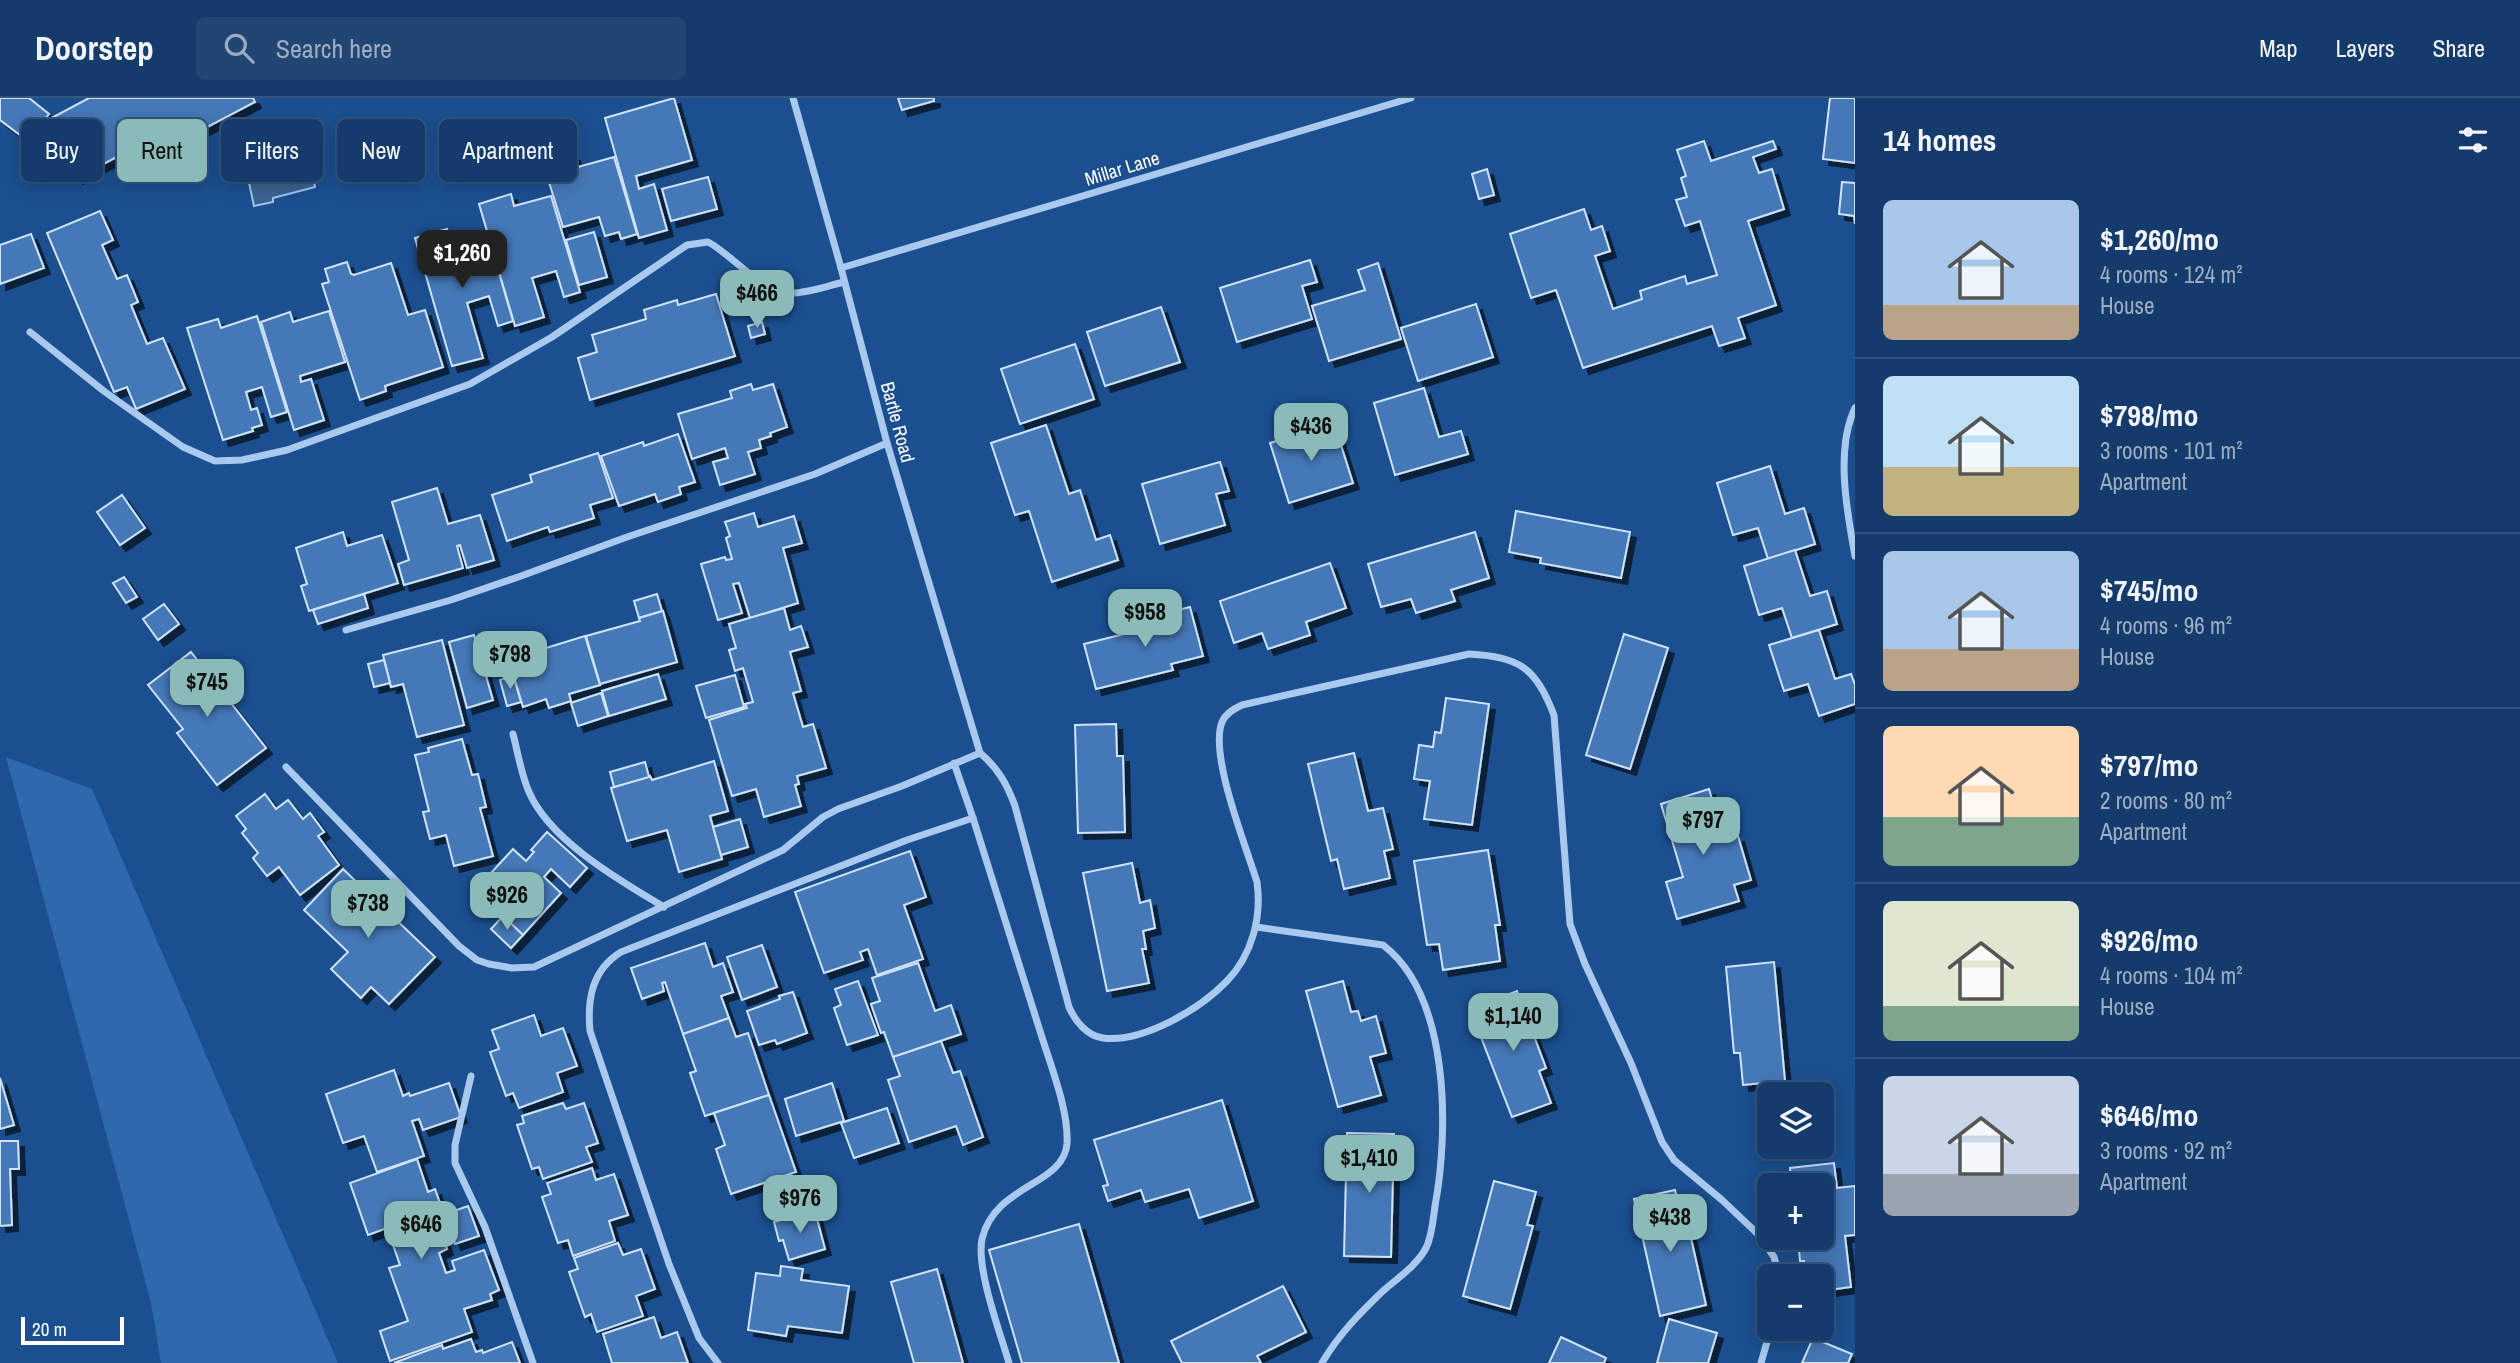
<!DOCTYPE html>
<html lang="en">
<head>
<meta charset="utf-8">
<style>
	:root { --surface:#143b6b; --page:#214673; --text:#f1f3f6; --muted:#9dadc1; --line:#33557e; --accent:#8bbbb9 }
	body { margin:0; font-family:"Archivo Narrow",sans-serif; background:var(--page); color:var(--text); height:100vh; display:flex; flex-direction:column; font-size:26px; white-space:nowrap }
	* { box-sizing:border-box; margin:0 }
	p { font-size:23px; color:var(--muted) }
	.icon { flex:none; width:38px; height:38px; fill:none; stroke:currentColor; stroke-width:2; stroke-linecap:round; stroke-linejoin:round }
	.map { position:relative; flex:1; overflow:hidden }
	.details { display:flex; flex-direction:column; background:var(--surface); width:665px }
	.details>* { flex:none }
	.banner { position:absolute; left:21px; top:21px; width:665px; height:63px; display:flex; gap:14px }
	.buttons { position:absolute; left:1757px; top:984px; display:grid; gap:14px }
	.buttons a { display:grid; place-items:center; width:77px; height:77px; border-radius:10px; background:var(--surface); box-shadow:0 4px 18px #0003,0 0 0 2px var(--line); font-size:35px }
	.scale { position:absolute; left:21px; bottom:18px; width:103px; box-sizing:border-box; padding-left:7px; border:4px solid #fff; border-top:0; font-size:19px; line-height:24px; white-space:nowrap; color:#fff; -webkit-text-stroke:5px #1b4f8f; paint-order:stroke }
	.price { position:absolute; translate:-50% -60px; padding:0 16px; border-radius:14px; background:var(--accent); color:#111; font-size:23px; line-height:46px; filter:drop-shadow(0 2px 4px #0008) }
	.price::after { content:''; position:absolute; left:50%; top:42px; width:21px; height:16px; margin-left:-10px; background:inherit; clip-path:polygon(0 0,100% 0,50% 100%) }
	.price.current { background:#222; color:#fff }
	ul { padding:0; list-style:none }
	li { display:flex; align-items:center; gap:21px; height:175px; padding:0 28px }
	li+li { border-top:2px solid var(--line) }
	li span { display:grid; place-items:center; flex:none; width:196px; height:140px; border-radius:10px; color:#555 }
	li>.icon { margin-inline-start:auto }
	span .icon { width:84px; height:84px; fill:#fffc; stroke-width:1 }
	li b { font-size:30px }
	h2 { display:flex; justify-content:space-between; align-items:center; height:84px; padding:0 28px; font-size:30px }
	.pill { padding:0 24px; border-radius:10px; background:var(--surface); box-shadow:0 4px 18px #0003,0 0 0 2px var(--line); font-size:24px; line-height:63px }
	.pill.current { background:var(--accent); color:#111 }
	header { display:flex; align-items:center; gap:42px; box-sizing:border-box; height:98px; padding:0 35px; background:var(--surface); border-bottom:2px solid var(--line) }
	header strong { font-size:33px }
	nav { display:flex; gap:38px; margin-inline-start:auto; font-size:24px }
	.search { width:490px; height:63px; background:var(--page); display:flex; align-items:center; gap:18px; box-sizing:border-box; padding:0 24px; border-radius:10px; color:var(--muted); font-size:26px }
	main { display:flex; flex:1; min-height:0 }
	.map>svg:first-child { display:block }
	.green { fill:#2e69ad }
	.water { fill:#3c6290; stroke:#9cc4f0; stroke-width:2 }
	.building { fill:#4478b7; stroke:#cfe3fa; stroke-width:2; filter:url(#shadow) }
	.lines { fill:none; stroke-linecap:round; stroke-linejoin:round }
	.minor { stroke:#a9c9ee; stroke-width:7 }
	.labels { text-anchor:middle; stroke-width:5; stroke-linejoin:round; paint-order:stroke }
	.street-label { font-size:19px; fill:#fff; stroke:#1b4f8f }
</style>
</head>
<body>
<header>
<strong>Doorstep</strong>
<div class="search"><svg class="icon" aria-label="search" viewBox="0 0 24 24"><circle cx="10" cy="10" r="6"/><path d="M15 15l6 6"/></svg>Search here</div>
<nav><a>Map</a><a>Layers</a><a>Share</a></nav>
</header>
<main>
<div class="map">
<svg width="1855" height="1265" viewBox="0 0 1855 1265">
	<defs>
		<filter id="shadow"><feDropShadow dx="6" dy="6" stdDeviation="0" flood-color="#0009"/></filter>
	</defs>
	<rect width="100%" height="100%" fill="#1b4f8f"/>
	<!-- green -->
	<polygon class="green" points="6,659 92,691 338,1265 161,1265 151,1205"/>
	<!-- water -->
	<polygon class="water" points="308,57 315,89 273,100 273,104 254,108 246,71"/>
	<!-- building -->
	<g class="building">
		<polygon points="0,0 29,0 49,16 28,43 0,22"/>
		<polygon points="89,0 253,0 255,4 181,43 173,29 156,39 148,25 123,39 130,52 77,80 46,23"/>
		<polygon points="674,0 692,62 636,78 639,91 654,86 667,132 639,140 605,20"/>
		<polygon points="898,0 934,0 934,3 902,12"/>
		<polygon points="1830,0 1855,0 1855,65 1823,61"/>
		<polygon points="1704,43 1711,63 1773,43 1776,51 1753,59 1759,75 1772,71 1784,111 1748,123 1776,207 1738,220 1745,240 1719,248 1712,228 1583,270 1556,192 1531,200 1510,136 1584,111 1591,132 1602,128 1610,153 1595,158 1613,211 1642,201 1640,193 1685,178 1687,186 1717,177 1700,123 1685,128 1676,102 1687,99 1681,80 1686,78 1677,52"/>
		<polygon points="574,57 578,69 614,59 637,136 621,141 619,134 605,138 599,119 563,129 543,65"/>
		<polygon points="1487,71 1494,97 1479,101 1472,76"/>
		<polygon points="708,79 717,111 671,123 662,91"/>
		<polygon points="1842,84 1855,85 1855,126 1854,118 1839,116"/>
		<polygon points="511,96 514,108 551,98 580,194 564,199 556,173 532,180 544,219 515,228 479,106"/>
		<polygon points="100,113 113,142 102,147 117,181 127,177 138,204 131,207 147,246 163,240 185,291 136,311 127,289 114,294 47,135"/>
		<polygon points="447,131 453,152 489,141 513,223 498,228 489,198 467,205 483,260 452,268 415,140"/>
		<polygon points="594,134 607,179 579,187 566,142"/>
		<polygon points="31,136 44,170 0,186 0,147"/>
		<polygon points="1310,162 1317,184 1302,188 1312,221 1237,244 1220,190"/>
		<polygon points="347,164 351,176 354,177 391,165 408,217 425,212 443,269 385,288 386,293 360,302 322,186 329,184 325,171"/>
		<polygon points="1378,165 1401,241 1329,263 1312,208 1365,192 1358,172"/>
		<polygon points="716,196 735,258 590,302 578,260 597,254 592,237 646,221 644,212 677,202 678,207"/>
		<polygon points="1476,206 1493,259 1418,283 1401,230"/>
		<polygon points="1161,209 1180,264 1105,288 1087,234"/>
		<polygon points="329,213 345,264 300,278 301,284 311,281 324,322 294,332 261,224 290,214 293,224"/>
		<polygon points="257,218 287,314 271,319 262,289 246,294 251,312 257,310 262,327 252,330 253,333 223,342 187,230 218,221 221,230"/>
		<polygon points="762,224 765,236 751,240 748,228"/>
		<polygon points="1075,246 1094,301 1020,326 1001,271"/>
		<polygon points="751,286 753,292 773,286 787,329 770,335 771,338 759,342 761,350 748,354 755,376 720,387 713,364 728,360 725,350 692,361 678,316 732,300 730,293"/>
		<polygon points="1424,290 1439,339 1461,333 1468,356 1395,377 1374,305"/>
		<polygon points="1334,325 1353,385 1289,405 1270,345"/>
		<polygon points="1046,327 1069,396 1080,392 1096,442 1110,437 1118,462 1052,484 1029,413 1015,417 991,345"/>
		<polygon points="678,336 695,384 679,389 681,396 658,404 655,396 619,408 601,358 643,344 644,348"/>
		<polygon points="598,355 613,400 590,407 594,420 550,434 548,429 507,443 492,397 532,384 530,377"/>
		<polygon points="1220,364 1229,393 1216,396 1225,427 1160,446 1142,386"/>
		<polygon points="1770,368 1785,416 1804,410 1815,446 1768,461 1758,430 1733,437 1717,385"/>
		<polygon points="437,390 448,426 480,417 494,462 467,470 460,447 457,448 463,470 404,487 398,466 409,462 392,404"/>
		<polygon points="122,397 145,430 120,447 97,414"/>
		<polygon points="1516,413 1630,434 1621,480 1540,465 1541,460 1509,454"/>
		<polygon points="754,415 758,429 794,418 802,445 783,450 798,505 750,520 739,485 733,486 742,515 718,522 701,466 725,459 726,462 732,461 726,440 730,438 725,424"/>
		<polygon points="343,434 347,448 382,437 398,485 309,513 301,488 307,486 296,450"/>
		<polygon points="1475,434 1489,480 1451,492 1455,503 1416,515 1411,501 1381,509 1368,466"/>
		<polygon points="1795,452 1810,498 1827,493 1837,526 1792,540 1782,510 1759,517 1744,468"/>
		<polygon points="1330,465 1346,510 1306,524 1310,537 1268,551 1262,535 1234,545 1220,503"/>
		<polygon points="124,479 137,499 126,505 113,485"/>
		<polygon points="364,496 368,510 318,526 313,512"/>
		<polygon points="657,496 662,513 639,520 634,503"/>
		<polygon points="164,506 179,526 158,542 143,521"/>
		<polygon points="1190,509 1203,558 1171,566 1173,572 1096,591 1084,546 1140,532 1138,522"/>
		<polygon points="784,510 790,532 801,528 808,549 790,554 801,593 793,595 803,629 813,626 826,670 797,678 799,686 795,687 801,708 764,719 756,691 732,698 709,622 747,610 745,606 753,604 743,570 735,573 729,552 736,550 729,526"/>
		<polygon points="663,513 677,564 600,586 586,538 640,523 639,520"/>
		<polygon points="1819,532 1835,581 1851,576 1855,587 1855,606 1819,618 1808,586 1784,593 1769,547"/>
		<polygon points="528,536 531,549 507,556 504,544"/>
		<polygon points="1624,536 1668,550 1630,671 1586,657"/>
		<polygon points="474,537 493,602 467,610 449,544"/>
		<polygon points="585,538 600,587 569,596 571,603 549,610 546,601 523,609 507,556 531,549 533,554"/>
		<polygon points="442,542 464,627 417,639 403,586 391,589 383,557"/>
		<polygon points="191,554 266,650 217,687 177,635 183,631 148,587"/>
		<polygon points="384,562 390,585 374,589 368,566"/>
		<polygon points="658,576 666,601 609,618 602,593"/>
		<polygon points="513,577 521,604 507,608 500,582"/>
		<polygon points="735,577 744,609 706,620 696,588"/>
		<polygon points="601,595 608,618 578,628 571,605"/>
		<polygon points="1446,600 1489,606 1472,727 1424,721 1430,683 1414,681 1419,647 1433,649 1435,634 1441,635"/>
		<polygon points="1116,626 1117,658 1123,658 1125,734 1078,735 1075,627"/>
		<polygon points="462,641 472,677 478,676 486,709 480,710 493,758 454,768 446,737 430,741 423,714 429,713 415,657 429,654 428,650"/>
		<polygon points="1354,655 1368,713 1383,710 1393,751 1384,753 1390,780 1344,791 1337,761 1331,763 1308,666"/>
		<polygon points="714,663 728,713 710,718 722,761 679,774 667,732 627,743 611,690 650,678 652,682"/>
		<polygon points="645,664 649,679 614,689 610,674"/>
		<polygon points="1709,691 1724,742 1738,738 1751,782 1734,787 1739,803 1677,821 1666,784 1683,779 1661,706"/>
		<polygon points="265,696 276,711 288,702 303,721 310,715 324,734 318,738 339,767 300,797 279,769 267,778 253,760 258,755 242,735 246,731 236,718"/>
		<polygon points="740,721 748,749 721,757 713,729"/>
		<polygon points="547,734 587,770 570,789 551,771 544,779 561,795 523,837 503,818 507,813 480,787 513,751 526,763 534,754 531,752"/>
		<polygon points="1488,752 1500,827 1495,827 1500,863 1443,872 1439,846 1427,847 1414,763"/>
		<polygon points="910,753 926,799 904,807 923,861 877,877 868,851 860,854 863,862 824,875 795,794"/>
		<polygon points="1132,765 1140,805 1150,802 1155,830 1143,833 1146,851 1142,851 1149,885 1107,893 1083,775"/>
		<polygon points="343,771 435,859 389,906 371,889 361,900 331,871 348,854 304,812"/>
		<polygon points="503,818 523,837 511,850 491,831"/>
		<polygon points="705,845 713,869 723,865 733,894 721,898 729,920 683,936 665,884 662,885 664,893 642,901 631,870"/>
		<polygon points="762,847 777,889 742,902 727,859"/>
		<polygon points="1774,864 1785,983 1743,987 1740,955 1734,955 1726,869"/>
		<polygon points="918,865 935,913 951,907 961,936 893,959 884,934 881,935 871,906 880,903 872,880"/>
		<polygon points="858,883 878,937 847,947 834,910 841,907 835,891"/>
		<polygon points="1343,883 1351,914 1358,913 1361,923 1376,918 1386,955 1370,959 1381,997 1338,1009 1306,893"/>
		<polygon points="1517,893 1546,970 1539,973 1551,1005 1512,1019 1470,911"/>
		<polygon points="793,894 807,935 777,946 775,942 759,947 747,913 780,901 779,898"/>
		<polygon points="534,917 541,938 563,930 577,968 557,975 563,994 519,1010 513,995 506,998 490,954 499,951 492,932"/>
		<polygon points="729,920 736,939 748,935 769,997 705,1018 690,975 696,973 683,936"/>
		<polygon points="941,943 953,975 960,973 983,1039 963,1047 956,1028 909,1044 888,982 900,978 893,959"/>
		<polygon points="394,972 403,998 409,995 410,998 449,985 461,1019 423,1032 419,1021 412,1023 424,1058 377,1074 364,1038 343,1045 326,996"/>
		<polygon points="0,980 14,1027 0,1031"/>
		<polygon points="832,985 844,1023 796,1038 785,1001"/>
		<polygon points="769,997 796,1074 731,1096 716,1051 725,1047 714,1015"/>
		<polygon points="1222,1002 1253,1103 1199,1120 1189,1091 1145,1104 1141,1092 1108,1103 1103,1088 1108,1087 1094,1042"/>
		<polygon points="563,1005 566,1011 584,1005 598,1045 586,1049 592,1064 543,1081 539,1069 532,1071 517,1027 524,1025 522,1018"/>
		<polygon points="887,1010 899,1045 854,1060 841,1025"/>
		<polygon points="1347,1035 1394,1036 1391,1159 1344,1158"/>
		<polygon points="0,1043 18,1043 19,1071 10,1071 12,1127 0,1128"/>
		<polygon points="417,1061 428,1094 435,1091 442,1111 434,1114 447,1151 439,1155 446,1175 455,1172 452,1163 484,1152 499,1192 490,1196 492,1202 464,1211 472,1234 390,1263 380,1233 408,1223 389,1170 400,1167 387,1130 368,1137 350,1085"/>
		<polygon points="1834,1065 1837,1090 1855,1088 1855,1137 1845,1138 1851,1189 1822,1193 1822,1178 1806,1178 1804,1163 1800,1163 1798,1139 1822,1139 1822,1087 1792,1087 1790,1070"/>
		<polygon points="592,1070 596,1082 614,1076 628,1117 609,1123 615,1143 573,1158 568,1142 558,1145 542,1099 551,1096 547,1085"/>
		<polygon points="1494,1083 1536,1094 1527,1127 1533,1128 1510,1211 1463,1198"/>
		<polygon points="1675,1092 1682,1123 1687,1122 1706,1207 1660,1218 1634,1101"/>
		<polygon points="468,1108 479,1138 455,1146 445,1116"/>
		<polygon points="815,1113 825,1151 789,1162 783,1142 779,1143 774,1124"/>
		<polygon points="1079,1126 1119,1265 1022,1265 989,1152"/>
		<polygon points="618,1145 623,1157 641,1151 655,1191 636,1198 643,1218 597,1234 591,1216 585,1219 569,1174 578,1171 574,1160"/>
		<polygon points="781,1168 803,1171 801,1182 849,1188 842,1235 788,1228 786,1238 748,1232 756,1175 780,1178"/>
		<polygon points="937,1171 963,1265 914,1265 891,1184"/>
		<polygon points="1283,1188 1306,1234 1257,1258 1261,1265 1182,1265 1171,1243"/>
		<polygon points="654,1219 661,1240 677,1234 688,1265 612,1265 603,1236"/>
		<polygon points="1669,1221 1717,1235 1708,1265 1657,1265"/>
		<polygon points="1561,1239 1606,1260 1604,1265 1549,1265"/>
		<polygon points="1813,1240 1852,1256 1848,1265 1802,1265"/>
		<polygon points="471,1241 476,1254 482,1252 483,1255 512,1244 520,1265 394,1265 442,1247 443,1251"/>
	</g>
	<g class="lines">
		<!-- minor -->
		<g class="minor">
			<polyline points="793,0 841,170 887,345 980,655"/>
			<polyline points="841,170 1411,0"/>
			<path d="M30,234L105,294L183,349L215,363L242,362L287,352L470,286L552,239L687,147L708,144C733,157 761,195 791,195C808,195 827,188 844,184"/>
			<path d="M1855,310C1835,351 1847,414 1855,458"/>
			<polyline points="346,532 451,502 521,478 627,439 815,376 887,345"/>
			<path d="M513,636C518,655 521,676 529,694C550,743 621,783 664,809"/>
			<path d="M980,655C998,670 1007,686 1015,708L1069,909C1075,923 1087,938 1103,940C1143,945 1200,911 1227,883C1252,857 1262,819 1257,784C1246,748 1209,657 1222,624C1226,615 1234,611 1242,607L1469,556C1520,559 1535,569 1554,617L1570,826L1585,866L1631,965L1662,1044L1674,1062L1722,1102L1760,1138L1774,1159L1779,1178"/>
			<polyline points="286,669 459,848 477,862 489,866 512,870 534,869 783,752 823,719 838,711 902,688 980,655"/>
			<path d="M973,720C996,791 1018,862 1040,933C1050,966 1069,1012 1067,1046C1063,1088 995,1086 982,1141C976,1171 1000,1234 1009,1265"/>
			<path d="M1256,829L1383,847C1450,898 1449,1033 1435,1108C1433,1122 1432,1138 1426,1150C1417,1167 1398,1180 1384,1192C1361,1214 1338,1237 1322,1265"/>
			<polyline points="471,978 455,1047 455,1065 485,1129 533,1265"/>
			<path d="M718,1265L699,1240L669,1166L590,933C587,901 592,872 621,854L907,742L973,720L954,665"/>
			<polyline points="1761,1265 1771,1230"/>
		</g>
	</g>
	<g class="labels">
		<!-- street labels -->
		<g class="street-label">
			<text transform="translate(1122 70) rotate(-17)" y="7">Millar Lane</text>
			<text transform="translate(898 324) rotate(75)" y="7">Bartle Road</text>
		</g>
	</g>
</svg>
<div class="buttons">
<a><svg class="icon" aria-label="layers" viewBox="0 0 24 24"><path d="M12 4l9 5-9 5-9-5zM3 14l9 5 9-5"/></svg></a>
<a>+</a>
<a>−</a>
</div>
<div class="scale">20 m</div>
<b class="price current" style="left:462px;top:192px">$1,260</b>
<b class="price" style="left:757px;top:232px">$466</b>
<b class="price" style="left:1311px;top:365px">$436</b>
<b class="price" style="left:1145px;top:551px">$958</b>
<b class="price" style="left:510px;top:593px">$798</b>
<b class="price" style="left:207px;top:621px">$745</b>
<b class="price" style="left:1703px;top:759px">$797</b>
<b class="price" style="left:507px;top:834px">$926</b>
<b class="price" style="left:368px;top:842px">$738</b>
<b class="price" style="left:1513px;top:955px">$1,140</b>
<b class="price" style="left:1369px;top:1097px">$1,410</b>
<b class="price" style="left:800px;top:1137px">$976</b>
<b class="price" style="left:1670px;top:1156px">$438</b>
<b class="price" style="left:421px;top:1163px">$646</b>
<div class="banner">
<a class="pill">Buy</a>
<a class="pill current">Rent</a>
<a class="pill">Filters</a>
<a class="pill">New</a>
<a class="pill">Apartment</a>
</div>
</div>
<section class="details">
<h2>14 homes<svg class="icon" aria-label="filters" viewBox="0 0 24 24"><path d="M4 7h16M4 17h16"/><circle cx="9" cy="7" r="2"/><circle cx="15" cy="17" r="2"/></svg></h2>
<ul>
<li><span style="background:linear-gradient(#a9c7e8 75%,#b9a48a 0)"><svg class="icon" aria-label="home" viewBox="0 0 24 24"><path d="M3 11l9-7 9 7M6 9v11h12V9"/></svg></span><div><b>$1,260/mo</b><p>4 rooms · 124 m²</p><p>House</p></div></li>
<li><span style="background:linear-gradient(#bfe0f5 65%,#c2b280 0)"><svg class="icon" aria-label="home" viewBox="0 0 24 24"><path d="M3 11l9-7 9 7M6 9v11h12V9"/></svg></span><div><b>$798/mo</b><p>3 rooms · 101 m²</p><p>Apartment</p></div></li>
<li><span style="background:linear-gradient(#a9c7e8 70%,#b9a48a 0)"><svg class="icon" aria-label="home" viewBox="0 0 24 24"><path d="M3 11l9-7 9 7M6 9v11h12V9"/></svg></span><div><b>$745/mo</b><p>4 rooms · 96 m²</p><p>House</p></div></li>
<li><span style="background:linear-gradient(#ffd9b3 65%,#7fa58c 0)"><svg class="icon" aria-label="home" viewBox="0 0 24 24"><path d="M3 11l9-7 9 7M6 9v11h12V9"/></svg></span><div><b>$797/mo</b><p>2 rooms · 80 m²</p><p>Apartment</p></div></li>
<li><span style="background:linear-gradient(#dfe7d0 75%,#7fa58c 0)"><svg class="icon" aria-label="home" viewBox="0 0 24 24"><path d="M3 11l9-7 9 7M6 9v11h12V9"/></svg></span><div><b>$926/mo</b><p>4 rooms · 104 m²</p><p>House</p></div></li>
<li><span style="background:linear-gradient(#c9d6e8 70%,#9aa5b1 0)"><svg class="icon" aria-label="home" viewBox="0 0 24 24"><path d="M3 11l9-7 9 7M6 9v11h12V9"/></svg></span><div><b>$646/mo</b><p>3 rooms · 92 m²</p><p>Apartment</p></div></li>
</ul>
</section>
</main>
</body>
</html>
